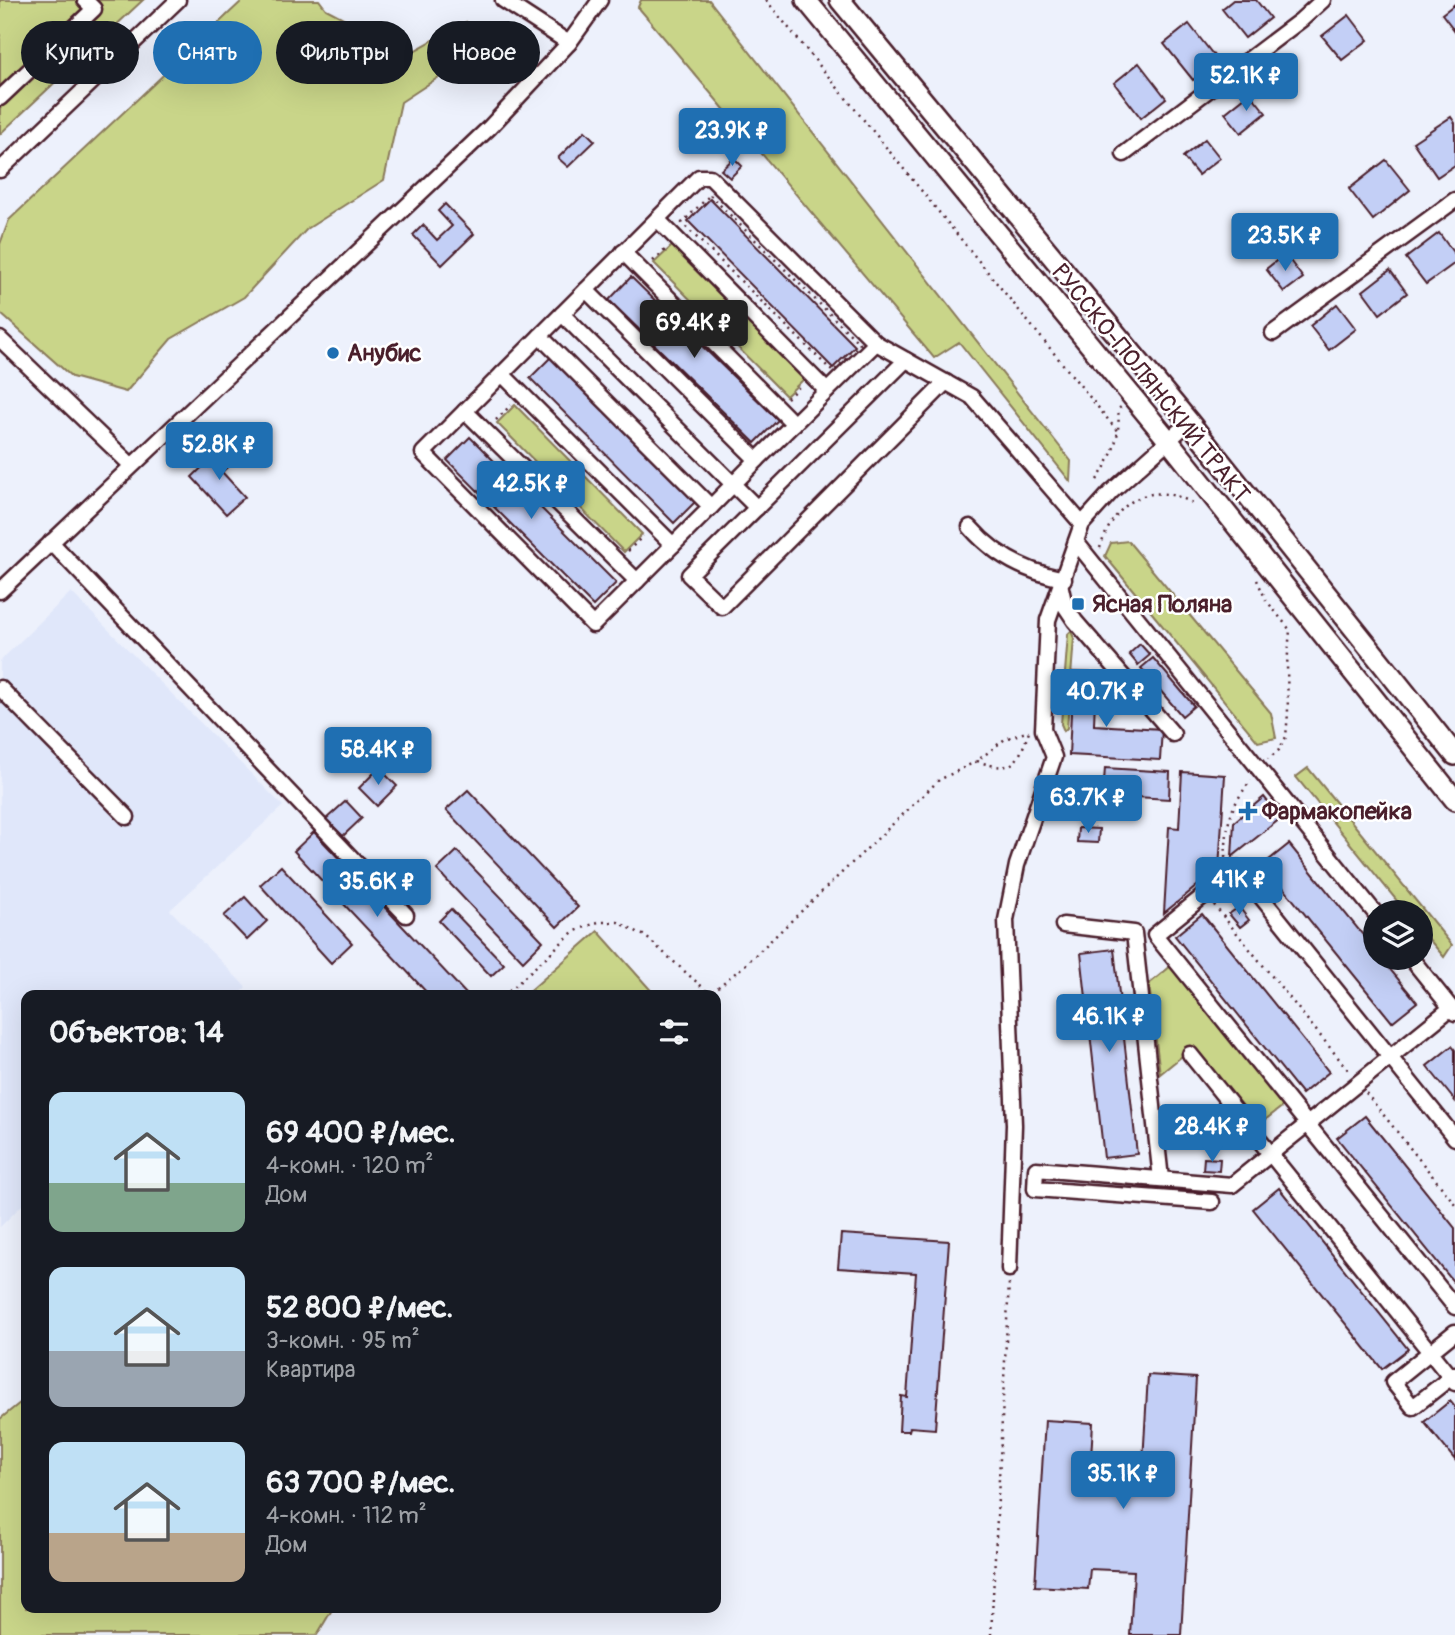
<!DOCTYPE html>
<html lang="ru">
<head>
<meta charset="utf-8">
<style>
	:root { --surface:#171b24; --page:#242831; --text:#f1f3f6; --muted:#9ea1a6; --accent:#1f6fb2 }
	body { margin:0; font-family:Pangolin,sans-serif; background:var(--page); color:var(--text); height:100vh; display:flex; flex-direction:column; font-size:26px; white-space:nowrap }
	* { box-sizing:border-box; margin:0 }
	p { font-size:23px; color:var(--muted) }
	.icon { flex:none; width:38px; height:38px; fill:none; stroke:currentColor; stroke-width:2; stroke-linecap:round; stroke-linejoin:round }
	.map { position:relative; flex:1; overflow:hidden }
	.drawer { position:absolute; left:21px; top:990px; width:700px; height:623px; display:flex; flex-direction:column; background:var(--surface); border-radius:14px; box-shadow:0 7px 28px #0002 }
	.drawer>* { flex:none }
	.top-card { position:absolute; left:21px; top:21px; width:700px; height:63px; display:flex; gap:14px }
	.buttons { position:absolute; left:1363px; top:900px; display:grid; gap:14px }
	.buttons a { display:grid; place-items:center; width:70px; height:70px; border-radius:50%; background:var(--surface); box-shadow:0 7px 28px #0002; font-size:35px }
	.price { position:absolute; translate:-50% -60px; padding:0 16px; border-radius:7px; background:var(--accent); color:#fff; font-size:23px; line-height:46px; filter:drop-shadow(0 2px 4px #0008) }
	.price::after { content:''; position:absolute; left:50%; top:42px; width:21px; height:16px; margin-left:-10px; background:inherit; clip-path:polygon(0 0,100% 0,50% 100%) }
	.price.selected { background:#222; color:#fff }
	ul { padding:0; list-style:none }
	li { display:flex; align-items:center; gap:21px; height:175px; padding:0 28px }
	li span { display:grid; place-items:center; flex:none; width:196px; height:140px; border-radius:14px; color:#555 }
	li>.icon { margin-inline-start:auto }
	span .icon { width:84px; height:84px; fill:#fffc; stroke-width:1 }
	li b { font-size:30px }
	h2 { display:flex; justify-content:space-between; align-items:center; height:84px; padding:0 28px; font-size:30px }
	.tag { padding:0 24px; border-radius:32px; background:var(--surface); box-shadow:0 7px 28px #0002; font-size:24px; line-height:63px }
	.tag.selected { background:var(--accent); color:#fff }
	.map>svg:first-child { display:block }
	.built { fill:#e0e7fa }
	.green { fill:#c9d589; stroke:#8a7a5a; stroke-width:2 }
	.building { fill:#c3cff6; stroke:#4a1f2b; stroke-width:2 }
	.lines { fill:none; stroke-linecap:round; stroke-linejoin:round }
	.minor-casing { stroke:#4a1f2b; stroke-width:19 }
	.major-casing { stroke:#4a1f2b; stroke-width:24 }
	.path { stroke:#4a1f2b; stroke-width:2.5; stroke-dasharray:2 5; stroke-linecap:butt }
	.minor { stroke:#fff; stroke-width:14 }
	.major { stroke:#fff; stroke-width:19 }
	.poi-dot { fill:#1f6fb2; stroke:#fff; stroke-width:2.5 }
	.labels { text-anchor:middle; stroke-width:5; stroke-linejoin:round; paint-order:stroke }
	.poi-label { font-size:24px; font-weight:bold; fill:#4a1f2b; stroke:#fff; text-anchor:start }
	.street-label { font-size:24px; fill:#4a1f2b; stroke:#fff }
</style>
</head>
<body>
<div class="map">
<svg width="1455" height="1635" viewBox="0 0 1455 1635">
	<rect width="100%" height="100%" fill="#edf1fc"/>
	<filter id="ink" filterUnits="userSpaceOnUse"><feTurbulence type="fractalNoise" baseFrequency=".0143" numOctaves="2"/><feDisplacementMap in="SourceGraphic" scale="14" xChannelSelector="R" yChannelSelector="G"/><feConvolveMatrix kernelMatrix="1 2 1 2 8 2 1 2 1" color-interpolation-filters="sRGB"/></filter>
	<g filter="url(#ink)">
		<!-- built -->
		<polygon class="built" points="71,592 283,806 170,910 246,987 237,996 26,996 26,1201 0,1227 0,661"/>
		<!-- green -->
		<g class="green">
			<polygon points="0,0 143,0 0,134"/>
			<polygon points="243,0 319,0 326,9 410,53 466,22 477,52 401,102 384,180 307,229 244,297 171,339 126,392 72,377 0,313 0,244 9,220"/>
			<polygon points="641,0 709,0 1071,461 1070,481 959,342 934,358 638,7"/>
			<polygon points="672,246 804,379 786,396 654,263"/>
			<polygon points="515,405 642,534 624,552 497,423"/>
			<polygon points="1128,541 1271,713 1276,738 1258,742 1105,556 1111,543"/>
			<polygon points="1071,631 1074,638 1067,728 1064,731 1061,724 1068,634"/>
			<polygon points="1308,768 1452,945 1444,957 1421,930 1421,912 1406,912 1296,777"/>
			<polygon points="598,931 656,996 524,996"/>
			<polygon points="1171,966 1283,1106 1256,1127 1192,1048 1160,1074 1149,984"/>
			<polygon points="26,1398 26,1608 333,1608 317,1635 0,1635 0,1419"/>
		</g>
		<!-- building -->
		<g class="building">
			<polygon points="1233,0 1256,0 1270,18 1245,38 1222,9"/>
			<polygon points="1455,4 1455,31 1442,14"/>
			<polygon points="1349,15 1368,40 1342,60 1322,36"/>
			<polygon points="1189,24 1218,61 1193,80 1164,44"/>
			<polygon points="1139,63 1166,98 1141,118 1114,83"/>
			<polygon points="1250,93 1266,113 1241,133 1225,113"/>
			<polygon points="1451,117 1455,123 1455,165 1437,177 1413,142"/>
			<polygon points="585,131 595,141 568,167 558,158"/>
			<polygon points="1205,139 1220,158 1198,175 1183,157"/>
			<polygon points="734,158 742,166 730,178 721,170"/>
			<polygon points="1386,160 1410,190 1373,220 1349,189"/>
			<polygon points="710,199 855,346 833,368 688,221"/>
			<polygon points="445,204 474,234 442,265 413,235 423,225 437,240 452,226 438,211"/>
			<polygon points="1439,233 1455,255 1455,263 1426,284 1406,258"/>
			<polygon points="1285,254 1303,278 1284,292 1266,269"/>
			<polygon points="1390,270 1407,293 1380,314 1363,291"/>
			<polygon points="631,277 778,420 755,443 609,300"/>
			<polygon points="1337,304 1356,329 1329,350 1310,326"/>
			<polygon points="552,356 696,501 674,523 530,378"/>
			<polygon points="470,437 616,583 593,606 447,460"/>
			<polygon points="223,447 235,460 222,472 245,497 226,514 192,477"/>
			<polygon points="1140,644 1150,655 1138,665 1129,654"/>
			<polygon points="1153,658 1194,706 1182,716 1141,668"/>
			<polygon points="1073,672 1096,673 1094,725 1162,729 1160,760 1069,755"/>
			<polygon points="379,768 397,786 377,806 359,788"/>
			<polygon points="1105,768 1170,772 1169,799 1103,795"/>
			<polygon points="1182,772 1225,775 1219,868 1164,913 1169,827 1179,828"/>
			<polygon points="468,790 578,907 557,927 446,810"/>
			<polygon points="1264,797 1281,818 1232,857 1234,822"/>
			<polygon points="346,801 362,818 343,836 326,819"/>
			<polygon points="1078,828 1099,829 1098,843 1077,842"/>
			<polygon points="314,832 468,996 430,996 294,851"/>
			<polygon points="1289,844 1376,951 1376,957 1380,957 1417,1002 1392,1022 1264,864"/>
			<polygon points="457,851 543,941 523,961 437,870"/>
			<polygon points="281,866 352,943 331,963 260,885"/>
			<polygon points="245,897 267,921 247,940 224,916"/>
			<polygon points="1239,907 1249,920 1240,927 1229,914"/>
			<polygon points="451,909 504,964 491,976 439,921"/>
			<polygon points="1202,914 1329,1072 1302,1094 1175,936"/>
			<polygon points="1114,949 1137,1154 1104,1158 1081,953"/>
			<polygon points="1452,1046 1455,1050 1455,1101 1427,1066"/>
			<polygon points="1365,1116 1455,1228 1455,1284 1337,1138"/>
			<polygon points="1204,1158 1220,1159 1219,1171 1203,1170"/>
			<polygon points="1279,1188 1408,1349 1382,1369 1253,1209"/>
			<polygon points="841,1234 949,1241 935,1429 910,1427 909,1431 899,1431 901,1396 907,1397 916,1273 838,1268"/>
			<polygon points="1148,1375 1196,1378 1181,1635 1130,1635 1134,1571 1090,1569 1088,1589 1035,1586 1045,1420 1093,1423 1089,1494 1141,1496"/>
			<polygon points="1450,1401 1455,1407 1455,1460 1424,1422"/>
		</g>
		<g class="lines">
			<defs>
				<g id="minor">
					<polyline points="503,0 569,43"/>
					<polyline points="0,98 94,9 85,0"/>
					<polyline points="1124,154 1301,20 1323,0"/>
					<polyline points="0,170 178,0"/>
					<polyline points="657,219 827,391 876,343 972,397 1082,524"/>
					<polyline points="623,252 794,424"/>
					<polyline points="586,290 540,336 711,507 757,460"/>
					<polyline points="562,314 757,508"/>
					<polyline points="1273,333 1455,200"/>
					<polyline points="540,336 502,374 673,545 711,507"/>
					<polyline points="0,339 131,465"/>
					<polyline points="906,360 689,575 722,607 946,382"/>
					<polyline points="502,374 423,453 593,625 673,545"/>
					<polyline points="827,391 757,460 586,290 699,177 710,177 876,343"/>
					<polyline points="465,411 637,581"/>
					<path d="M970,527C995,556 1026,572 1064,579"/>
					<polyline points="51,542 406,915"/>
					<polyline points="1076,542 1376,914"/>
					<polyline points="1061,588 1065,606 1075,621 1173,734"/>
					<polyline points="0,591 490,127 569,43 600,0"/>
					<polyline points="0,688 127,817"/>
					<polyline points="1063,925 1134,933 1161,1179"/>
					<polyline points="1410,957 1455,1013"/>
					<polyline points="1190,1054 1455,1383"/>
					<polyline points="1455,1138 1238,868 1155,935 1455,1307"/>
					<polyline points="1212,1202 1035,1189 1036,1169 1232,1185 1451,1008"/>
					<polyline points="1009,1269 1014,1125 1006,920 1017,865 1054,757 1043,730 1048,620 1082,524 1111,492 1189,422"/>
					<polyline points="1455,1332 1393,1382 1413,1407 1455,1374"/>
				</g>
				<g id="major">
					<polyline points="806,0 1168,440 1455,800"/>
					<polyline points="840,0 1189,422 1455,755"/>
				</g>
			</defs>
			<!-- minor casing -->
			<use href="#minor" class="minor-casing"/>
			<!-- major casing -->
			<use href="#major" class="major-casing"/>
			<!-- path -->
			<g class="path">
				<polyline points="766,0 1119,433"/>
				<polygon points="710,195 860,344 833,372 682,223"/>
				<polyline points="653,261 666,249"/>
				<polyline points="787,398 800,386"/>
				<polyline points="496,420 511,405"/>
				<path d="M1097,480C1112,457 1121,437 1118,409L1121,407"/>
				<path d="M1100,548C1115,501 1150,478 1196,505"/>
				<polyline points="628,551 643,536"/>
				<polyline points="1257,580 1266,600 1290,630 1287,665 1288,713 1286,737 1279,750 1268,759"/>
				<path d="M977,761C1014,774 1017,764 1029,732"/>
				<path d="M1225,858C1228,820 1227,812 1251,780"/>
				<polyline points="1214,905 1349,1071"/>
				<polyline points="504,996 573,932 598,922 618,922 645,936 710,994"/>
				<polyline points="707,996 745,965 939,780 977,761 1005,739 1029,731"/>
				<polyline points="1366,1093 1455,1204"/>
				<polyline points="991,1635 1009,1282"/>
			</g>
			<!-- minor -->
			<use href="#minor" class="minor"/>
			<!-- major -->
			<use href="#major" class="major"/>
		</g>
	</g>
	<!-- markers -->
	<g class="poi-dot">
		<circle cx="333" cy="353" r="7"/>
		<rect x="1071" y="597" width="14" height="14" rx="3.5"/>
		<path d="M1244.5 800.5h7v7h7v7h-7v7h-7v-7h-7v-7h7z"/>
	</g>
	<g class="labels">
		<!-- poi labels -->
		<g class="poi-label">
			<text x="347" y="361">Анубис</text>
			<text x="1092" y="612">Ясная Поляна</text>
			<text x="1262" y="819">Фармакопейка</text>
		</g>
		<!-- street labels -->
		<g class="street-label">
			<text transform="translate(1151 383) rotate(51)" y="8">РУССКО-ПОЛЯНСКИЙ ТРАКТ</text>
		</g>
	</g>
</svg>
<div class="buttons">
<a><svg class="icon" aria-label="layers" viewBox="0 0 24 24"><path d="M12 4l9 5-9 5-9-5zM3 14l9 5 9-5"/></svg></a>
</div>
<b class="price" style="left:1246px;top:113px">52.1K ₽</b>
<b class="price" style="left:732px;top:168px">23.9K ₽</b>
<b class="price" style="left:1285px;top:273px">23.5K ₽</b>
<b class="price selected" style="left:694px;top:360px">69.4K ₽</b>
<b class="price" style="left:219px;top:482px">52.8K ₽</b>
<b class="price" style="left:531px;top:521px">42.5K ₽</b>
<b class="price" style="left:1106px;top:729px">40.7K ₽</b>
<b class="price" style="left:378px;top:787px">58.4K ₽</b>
<b class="price" style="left:1088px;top:835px">63.7K ₽</b>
<b class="price" style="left:1239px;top:917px">41K ₽</b>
<b class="price" style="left:377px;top:919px">35.6K ₽</b>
<b class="price" style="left:1109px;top:1054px">46.1K ₽</b>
<b class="price" style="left:1212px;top:1164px">28.4K ₽</b>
<b class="price" style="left:1123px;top:1511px">35.1K ₽</b>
<div class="top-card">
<a class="tag">Купить</a>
<a class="tag selected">Снять</a>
<a class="tag">Фильтры</a>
<a class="tag">Новое</a>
</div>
<section class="drawer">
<h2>Объектов: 14<svg class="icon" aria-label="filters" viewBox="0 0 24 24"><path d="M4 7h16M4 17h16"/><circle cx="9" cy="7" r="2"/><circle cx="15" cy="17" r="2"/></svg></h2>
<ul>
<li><span style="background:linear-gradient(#bfe0f5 65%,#7fa58c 0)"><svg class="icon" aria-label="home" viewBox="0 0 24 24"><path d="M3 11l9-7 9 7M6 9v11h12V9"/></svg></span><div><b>69 400 ₽/мес.</b><p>4-комн. · 120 m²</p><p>Дом</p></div></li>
<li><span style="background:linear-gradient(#bfe0f5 60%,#9aa5b1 0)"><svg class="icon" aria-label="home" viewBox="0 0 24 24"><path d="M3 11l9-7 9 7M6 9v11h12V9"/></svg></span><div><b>52 800 ₽/мес.</b><p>3-комн. · 95 m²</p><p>Квартира</p></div></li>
<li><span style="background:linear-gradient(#bfe0f5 65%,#b9a48a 0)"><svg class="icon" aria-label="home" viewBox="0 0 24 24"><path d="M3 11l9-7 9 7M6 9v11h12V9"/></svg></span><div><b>63 700 ₽/мес.</b><p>4-комн. · 112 m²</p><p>Дом</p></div></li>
</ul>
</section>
</div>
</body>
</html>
